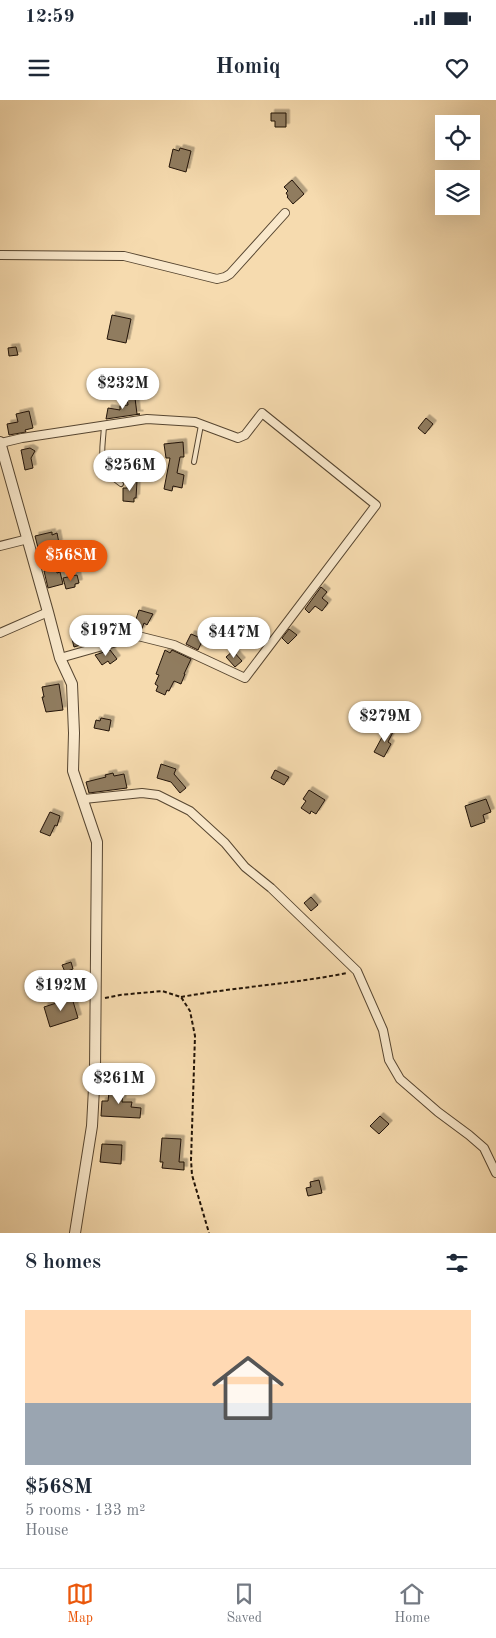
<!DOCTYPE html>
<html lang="en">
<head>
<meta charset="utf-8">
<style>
	:root { --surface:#fff; --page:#f2f2f3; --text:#1f2937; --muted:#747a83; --line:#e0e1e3; --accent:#ea580c }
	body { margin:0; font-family:"Old Standard TT",serif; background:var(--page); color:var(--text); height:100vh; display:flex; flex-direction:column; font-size:19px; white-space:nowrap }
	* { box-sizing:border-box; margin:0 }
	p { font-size:16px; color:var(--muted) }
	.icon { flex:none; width:28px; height:28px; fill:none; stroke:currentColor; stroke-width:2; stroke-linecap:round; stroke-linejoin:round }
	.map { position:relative; height:1133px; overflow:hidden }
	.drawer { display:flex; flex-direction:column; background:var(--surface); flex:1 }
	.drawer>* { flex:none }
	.controls { position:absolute; left:435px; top:15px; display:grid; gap:10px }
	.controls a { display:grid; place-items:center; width:45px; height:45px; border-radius:0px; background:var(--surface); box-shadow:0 5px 20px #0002; font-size:25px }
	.price { position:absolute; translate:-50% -42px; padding:0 11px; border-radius:18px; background:#fff; color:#222; font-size:16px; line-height:32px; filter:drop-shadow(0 1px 2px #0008) }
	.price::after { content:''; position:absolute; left:50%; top:30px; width:15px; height:11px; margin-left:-8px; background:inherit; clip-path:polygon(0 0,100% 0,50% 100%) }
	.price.selected { background:var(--accent); color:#fff }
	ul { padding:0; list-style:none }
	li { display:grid; align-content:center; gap:10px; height:265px; padding:0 25px }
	li span { display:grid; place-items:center; height:155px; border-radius:0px; color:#555 }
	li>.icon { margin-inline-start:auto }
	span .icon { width:90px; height:90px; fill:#fffc; stroke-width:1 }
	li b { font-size:21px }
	h2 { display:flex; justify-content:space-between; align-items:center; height:60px; padding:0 25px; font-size:21px }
	.status { display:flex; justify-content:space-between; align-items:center; height:35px; padding:0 25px; background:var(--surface); direction:ltr }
	.status svg { height:14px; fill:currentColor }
	header { display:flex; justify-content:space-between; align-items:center; height:65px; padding:0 25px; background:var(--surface); font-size:22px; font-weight:800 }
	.tabs { display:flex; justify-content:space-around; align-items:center; height:70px; border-top:1px solid var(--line); background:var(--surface); font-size:14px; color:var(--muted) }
	.tabs a { display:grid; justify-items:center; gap:2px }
	.tabs .selected { color:var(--accent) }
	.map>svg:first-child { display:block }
	.building { fill:#907b5e; stroke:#221407; filter:url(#shadow) }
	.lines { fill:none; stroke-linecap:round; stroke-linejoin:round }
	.service-casing { stroke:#574631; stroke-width:6 }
	.minor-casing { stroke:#574631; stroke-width:10 }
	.tertiary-casing { stroke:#574631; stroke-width:12 }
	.path { stroke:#221407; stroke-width:2; stroke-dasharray:4 2.5; stroke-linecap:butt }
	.service { stroke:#f9e8cb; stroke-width:4 }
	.minor { stroke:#f9e8cb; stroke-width:8 }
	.tertiary { stroke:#f9e8cb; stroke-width:10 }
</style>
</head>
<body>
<div class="status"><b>12:59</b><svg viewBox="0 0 49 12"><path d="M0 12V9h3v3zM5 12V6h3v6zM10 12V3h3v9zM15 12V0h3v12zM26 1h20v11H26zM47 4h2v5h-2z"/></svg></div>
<header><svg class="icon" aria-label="menu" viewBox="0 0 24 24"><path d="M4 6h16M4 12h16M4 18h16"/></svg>Homiq<svg class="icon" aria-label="heart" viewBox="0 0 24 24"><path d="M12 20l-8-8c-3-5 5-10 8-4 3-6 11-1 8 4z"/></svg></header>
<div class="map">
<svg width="496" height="1133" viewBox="0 0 496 1133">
	<defs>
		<filter id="shadow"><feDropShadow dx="3.5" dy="-3.5" stdDeviation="0" flood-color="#0004"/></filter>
	</defs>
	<rect width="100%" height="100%" fill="#f6dbaf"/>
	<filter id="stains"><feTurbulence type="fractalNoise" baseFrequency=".004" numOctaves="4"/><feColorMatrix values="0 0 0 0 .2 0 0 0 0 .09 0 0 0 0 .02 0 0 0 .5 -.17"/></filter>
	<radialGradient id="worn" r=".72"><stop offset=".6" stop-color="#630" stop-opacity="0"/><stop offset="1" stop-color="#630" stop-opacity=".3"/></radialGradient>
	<!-- building -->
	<g class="building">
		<polygon points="271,13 286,13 286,27 275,27 275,21 271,21"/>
		<polygon points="180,48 191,51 186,72 169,67 173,49 179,51"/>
		<polygon points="292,80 304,94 293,104 287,97 288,96 286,93 288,91 284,87"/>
		<polygon points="112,215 131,219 126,243 107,239"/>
		<polygon points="16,247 18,255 9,256 8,248"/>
		<polygon points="135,298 137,314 140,314 106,319 108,308 120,310 120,306 128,305 127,299"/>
		<polygon points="29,311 33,328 25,330 26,332 9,335 7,324 18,322 16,314"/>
		<polygon points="426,318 433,324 425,334 418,328"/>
		<polygon points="183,342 184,357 180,357 177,373 184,375 182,388 173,386 172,391 164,389 170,358 166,358 164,344"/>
		<polygon points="30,348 35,351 31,358 33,368 25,370 21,350"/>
		<polygon points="137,381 136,398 134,398 134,402 123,401 123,388 128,388 128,382"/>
		<polygon points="52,432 52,435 57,433 59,443 38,448 35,436"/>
		<polygon points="56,468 57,473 60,472 63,484 48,488 44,471"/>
		<polygon points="77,475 79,483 75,484 75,487 66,489 63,478"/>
		<polygon points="321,487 327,492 322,498 328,503 322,511 315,506 309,513 305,509"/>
		<polygon points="139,510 153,514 147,525 144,523 141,531 132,531"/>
		<polygon points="289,529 297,535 288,544 282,538"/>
		<polygon points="87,531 90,542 74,547 71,535"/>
		<polygon points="191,534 203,539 198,550 186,544"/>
		<polygon points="110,550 117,559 110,564 108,561 102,565 95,555"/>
		<polygon points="165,550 170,553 172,550 191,559 184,574 185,574 181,584 174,581 169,591 167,590 165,595 156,591 158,586 155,584 159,575 156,574"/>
		<polygon points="233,551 242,561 235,567 226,557"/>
		<polygon points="59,584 63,610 46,612 42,597 44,597 42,587"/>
		<polygon points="101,618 111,620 109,631 94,628 96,620 100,621"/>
		<polygon points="388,626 394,630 388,642 391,644 384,657 374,652"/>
		<polygon points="161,664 176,669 174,674 186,688 180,693 171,682 157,678"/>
		<polygon points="275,670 289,677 284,685 271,678"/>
		<polygon points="113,673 114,676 124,674 127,688 89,693 86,682 106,677 105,675"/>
		<polygon points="309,690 325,700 316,714 311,711 310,714 301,708 306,701 303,699"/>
		<polygon points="486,699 491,712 483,715 485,722 471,727 465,706"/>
		<polygon points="50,712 60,716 57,726 55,725 50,736 40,732"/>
		<polygon points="311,797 318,805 311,811 304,803"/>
		<polygon points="71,862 73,869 65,872 62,865"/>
		<polygon points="72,898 78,918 50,927 44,907"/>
		<polygon points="110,984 124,986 122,1002 132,1002 131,1007 141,1008 140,1018 101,1016 102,1001 108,1001"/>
		<polygon points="380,1016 389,1024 379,1034 370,1026"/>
		<polygon points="162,1038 181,1039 179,1062 184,1062 184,1070 162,1068 163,1062 160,1062"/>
		<polygon points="102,1044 122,1045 121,1064 100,1062"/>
		<polygon points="319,1080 322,1093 308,1096 306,1088 311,1087 310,1082"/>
	</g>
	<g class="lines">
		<defs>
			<g id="service">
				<path d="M104,325C103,352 95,367 121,384"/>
				<polyline points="194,362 201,325"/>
			</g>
			<g id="minor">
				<polyline points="0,155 124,156 217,179 225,177 230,174 285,113"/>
				<polyline points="1,343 22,338 147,319 195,322 238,338 245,335 262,313 376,405 245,578 174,545 138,536 60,558"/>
				<polyline points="0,446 28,439"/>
				<polyline points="0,533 48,512"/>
				<polyline points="84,699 142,693 158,695 190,711 225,743 245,767 271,788 357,871 383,930 389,960 400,979 438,1012 469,1035 484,1048 496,1073"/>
			</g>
			<polyline id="tertiary" points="0,342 48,512 60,558 72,584 74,633 73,671 97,742 95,969 92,1026 75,1133"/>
		</defs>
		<!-- service casing -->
		<use href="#service" class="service-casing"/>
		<!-- minor casing -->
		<use href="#minor" class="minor-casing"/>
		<!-- tertiary casing -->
		<use href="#tertiary" class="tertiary-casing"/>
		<!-- path -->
		<g class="path">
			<path d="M181,897C236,887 292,884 347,873"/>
			<polyline points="105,898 120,895 162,891 181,897 190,911 195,936 191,1060 192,1075 209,1133"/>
		</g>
		<!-- service -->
		<use href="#service" class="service"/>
		<!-- minor -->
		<use href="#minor" class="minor"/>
		<!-- tertiary -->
		<use href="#tertiary" class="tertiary"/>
	</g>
	<rect width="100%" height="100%" filter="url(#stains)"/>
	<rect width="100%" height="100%" fill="url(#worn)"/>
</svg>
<div class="controls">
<a><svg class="icon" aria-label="locate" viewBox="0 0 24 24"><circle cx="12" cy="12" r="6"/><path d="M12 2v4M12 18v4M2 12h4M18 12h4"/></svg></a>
<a><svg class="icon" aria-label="layers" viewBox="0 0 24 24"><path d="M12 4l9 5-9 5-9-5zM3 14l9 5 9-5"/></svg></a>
</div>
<b class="price" style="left:123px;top:310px">$232M</b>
<b class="price" style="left:130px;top:392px">$256M</b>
<b class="price selected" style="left:71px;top:482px">$568M</b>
<b class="price" style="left:106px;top:557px">$197M</b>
<b class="price" style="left:234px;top:559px">$447M</b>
<b class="price" style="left:385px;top:643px">$279M</b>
<b class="price" style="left:61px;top:912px">$192M</b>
<b class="price" style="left:119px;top:1005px">$261M</b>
</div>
<section class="drawer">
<h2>8 homes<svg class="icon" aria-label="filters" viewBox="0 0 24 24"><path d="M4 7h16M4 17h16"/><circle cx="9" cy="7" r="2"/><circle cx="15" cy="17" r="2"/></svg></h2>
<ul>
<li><span style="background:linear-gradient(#ffd9b3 60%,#9aa5b1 0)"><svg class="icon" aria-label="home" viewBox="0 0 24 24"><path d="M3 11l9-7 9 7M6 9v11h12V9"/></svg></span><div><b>$568M</b><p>5 rooms · 133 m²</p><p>House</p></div></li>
</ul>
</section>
<nav class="tabs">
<a class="selected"><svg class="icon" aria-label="map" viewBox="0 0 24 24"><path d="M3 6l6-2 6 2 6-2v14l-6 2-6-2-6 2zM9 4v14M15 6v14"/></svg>Map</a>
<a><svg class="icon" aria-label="saved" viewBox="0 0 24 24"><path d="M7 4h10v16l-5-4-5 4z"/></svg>Saved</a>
<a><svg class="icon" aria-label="home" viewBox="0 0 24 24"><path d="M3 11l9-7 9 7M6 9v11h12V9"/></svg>Home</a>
</nav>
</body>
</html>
